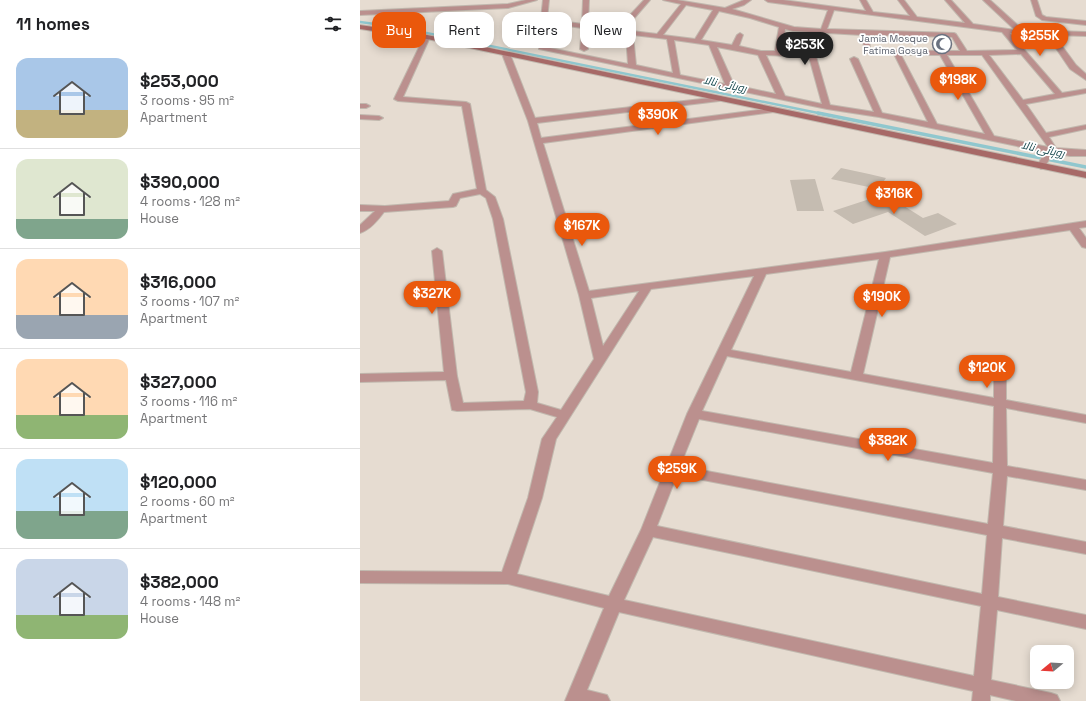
<!DOCTYPE html>
<html lang="en">
<head>
<meta charset="utf-8">
<style>
	:root { --surface:#fff; --page:#f2f2f2; --text:#202124; --muted:#757577; --line:#e0e0e0; --accent:#ea580c }
	body { margin:0; font-family:"Space Grotesk",Cairo,sans-serif; background:var(--page); color:var(--text); height:100vh; display:flex; flex-direction:column; font-size:15px; white-space:nowrap }
	* { box-sizing:border-box; margin:0 }
	p { font-size:13px; color:var(--muted) }
	.icon { flex:none; width:22px; height:22px; fill:none; stroke:currentColor; stroke-width:2; stroke-linecap:round; stroke-linejoin:round }
	.map { position:relative; flex:1; overflow:hidden }
	.sheet { display:flex; flex-direction:column; background:var(--surface); width:360px }
	.sheet>* { flex:none }
	.hud { position:absolute; left:12px; top:12px; width:380px; height:36px; display:flex; gap:8px }
	.needle { width:26px; rotate:252deg }
	.buttons { position:absolute; left:670px; top:645px; display:grid; gap:8px }
	.buttons a { display:grid; place-items:center; width:44px; height:44px; border-radius:8px; background:var(--surface); box-shadow:0 2px 10px #0003; font-size:20px }
	.price { position:absolute; translate:-50% -34px; padding:0 9px; border-radius:14px; background:var(--accent); color:#fff; font-size:13px; line-height:26px; filter:drop-shadow(0 1px 2px #0008) }
	.price::after { content:''; position:absolute; left:50%; top:24px; width:12px; height:9px; margin-left:-6px; background:inherit; clip-path:polygon(0 0,100% 0,50% 100%) }
	.price.active { background:#222; color:#fff }
	ul { padding:0; list-style:none }
	li { display:flex; align-items:center; gap:12px; height:100px; padding:0 16px }
	li+li { border-top:1px solid var(--line) }
	li span { display:grid; place-items:center; flex:none; width:112px; height:80px; border-radius:12px; color:#555 }
	li>.icon { margin-inline-start:auto }
	span .icon { width:48px; height:48px; fill:#fffc; stroke-width:1 }
	li b { font-size:17px }
	h2 { display:flex; justify-content:space-between; align-items:center; height:48px; padding:0 16px; font-size:17px }
	.tag { padding:0 14px; border-radius:12px; background:var(--surface); box-shadow:0 2px 10px #0003; font-size:14px; line-height:36px }
	.tag.active { background:var(--accent); color:#fff }
	main { display:flex; flex:1; min-height:0 }
	.map>svg:first-child { display:block }
	.lines { fill:none; stroke-linecap:round; stroke-linejoin:round }
	.stream-far1 { stroke:#90c7ce; stroke-width:2.5 }
	.stream { stroke:#90c7ce; stroke-width:3.5 }
	.building { fill:#c5bcb1 }
	.street-casing { stroke:#c1b8ae; stroke-width:2 }
	.secondary-casing { stroke:#c1b8ae; stroke-width:2 }
	.street { fill:#bb908e; fill-rule:evenodd }
	.secondary { fill:#a76967; fill-rule:evenodd }
	.labels { text-anchor:middle; stroke-width:3.5; stroke-linejoin:round; paint-order:stroke }
	.far-worship-label { font-size:10px; fill:#5b616d; stroke:#fff; text-anchor:end }
	.far-water-label { font-size:11px; font-style:italic; fill:#15474d; stroke:#fff }
</style>
</head>
<body>
<main>
<section class="sheet">
<h2>11 homes<svg class="icon" aria-label="filters" viewBox="0 0 24 24"><path d="M4 7h16M4 17h16"/><circle cx="9" cy="7" r="2"/><circle cx="15" cy="17" r="2"/></svg></h2>
<ul>
<li><span style="background:linear-gradient(#a9c7e8 65%,#c2b280 0)"><svg class="icon" aria-label="home" viewBox="0 0 24 24"><path d="M3 11l9-7 9 7M6 9v11h12V9"/></svg></span><div><b>$253,000</b><p>3 rooms · 95 m²</p><p>Apartment</p></div></li>
<li><span style="background:linear-gradient(#dfe7d0 75%,#7fa58c 0)"><svg class="icon" aria-label="home" viewBox="0 0 24 24"><path d="M3 11l9-7 9 7M6 9v11h12V9"/></svg></span><div><b>$390,000</b><p>4 rooms · 128 m²</p><p>House</p></div></li>
<li><span style="background:linear-gradient(#ffd9b3 70%,#9aa5b1 0)"><svg class="icon" aria-label="home" viewBox="0 0 24 24"><path d="M3 11l9-7 9 7M6 9v11h12V9"/></svg></span><div><b>$316,000</b><p>3 rooms · 107 m²</p><p>Apartment</p></div></li>
<li><span style="background:linear-gradient(#ffd9b3 70%,#8fb573 0)"><svg class="icon" aria-label="home" viewBox="0 0 24 24"><path d="M3 11l9-7 9 7M6 9v11h12V9"/></svg></span><div><b>$327,000</b><p>3 rooms · 116 m²</p><p>Apartment</p></div></li>
<li><span style="background:linear-gradient(#bfe0f5 65%,#7fa58c 0)"><svg class="icon" aria-label="home" viewBox="0 0 24 24"><path d="M3 11l9-7 9 7M6 9v11h12V9"/></svg></span><div><b>$120,000</b><p>2 rooms · 60 m²</p><p>Apartment</p></div></li>
<li><span style="background:linear-gradient(#c9d6e8 70%,#8fb573 0)"><svg class="icon" aria-label="home" viewBox="0 0 24 24"><path d="M3 11l9-7 9 7M6 9v11h12V9"/></svg></span><div><b>$382,000</b><p>4 rooms · 148 m²</p><p>House</p></div></li>
</ul>
</section>
<div class="map">
<svg width="726" height="701" viewBox="0 0 726 701">
	<rect width="100%" height="100%" fill="#e6dcd1"/>
	<g class="lines">
		<!-- stream-far1 -->
		<polyline class="stream-far1" points="0,22 37,27 463,114"/>
		<!-- stream -->
		<polyline class="stream" points="458,113 726,167"/>
	</g>
	<!-- building -->
	<g class="building">
		<polygon points="481,168 509,174 526,178 518,189 471,179"/>
		<polygon points="455,179 464,211 437,211 430,180"/>
		<polygon points="525,194 563,218 578,213 597,224 565,236 528,212 493,224 473,211"/>
	</g>
	<g class="lines">
		<defs>
			<g id="street">
				<polygon points="166,0 177,0 148,8 0,15 0,11 148,4"/>
				<path d="M183,0H189L187,19L222,24L223,0H229L228,25L257,29L284,0H290L264,30L297,34L321,4L303,0H317L365,8L384,0H391L384,5L372,9L434,27L461,29L468,10L408,2L405,0H423L506,11L500,0H506L513,12L550,16L538,0H544L557,17L605,23L585,0H591L613,24L655,30L623,0H630L663,30L726,32V36L694,35L716,65L726,74V80L710,69L687,35L650,33L702,93L726,89V93L666,104L686,133L726,125V129L689,137L696,148L726,150V156H710L693,153L684,168L681,169L677,166L685,152L519,117L467,109L179,49L180,23L154,21L151,19L154,17L181,19ZM326,5L353,10L335,39L303,35ZM474,10L642,32L657,50L607,51L596,34L594,33L467,29ZM359,11L390,18L419,27L415,51H401L379,46L383,35L380,33L377,35L372,45L341,40ZM187,23L222,28L220,49L224,51L228,49V29L266,34L268,64L185,47ZM425,29L433,31L502,35L505,53L534,54L568,122L522,113L498,59L494,57L490,59L514,112L470,105L455,53L422,52ZM273,35L307,39L313,73L276,65ZM509,35L592,37L600,51L510,50ZM314,40L349,45L365,84L320,75ZM357,47L398,55L416,94L374,85ZM661,54L695,94L663,100L629,55ZM406,55L449,57L462,104L425,96ZM541,55H580L625,134L577,124ZM587,55H622L688,147L634,136Z"/>
				<polygon points="671,0 677,0 682,15 686,17 726,21 726,25 682,20 676,16"/>
				<path d="M67,35L70,37L43,97L106,102L110,104L126,190L135,197L143,219L178,392L177,403L201,410L234,359L219,295L168,121L142,54L143,52H146L150,54L175,118L359,97L363,99L359,101L177,123L181,138L414,108L418,110L414,112L183,143L229,291L525,252L726,221V227L719,228L726,238V248L722,247L710,230L530,257L503,374L634,398V376L636,373H644L646,376V400L726,415V423L646,408L647,466L726,480V490L647,476L643,526L726,542V554L642,538L638,597L726,615V629L637,610L631,680L691,693L697,695L700,701H656L630,695V701H612L613,691L259,612L227,690L247,695L250,701H205L244,608L148,584L0,583V571L142,572L168,498L182,439L197,417L170,409L97,411L92,410L86,380L0,382V374L84,372L72,251L77,248L82,251L97,376L103,403L164,401L166,392L133,219L126,198L120,194L100,198L96,206L93,207L24,212C18,220 10,230 0,233V225L15,211H0V205L25,206L89,201L93,194L117,189L102,106L38,101L34,99L64,37ZM519,259L491,372L371,350L406,274ZM394,276L327,414L281,530L249,596L157,574L182,498L196,439L291,289ZM279,291L243,346L231,298ZM367,356L634,406L633,463L342,411ZM339,419L633,473L628,524L320,466ZM317,475L627,535L622,594L297,526ZM293,537L621,606L614,676L264,600Z"/>
				<polygon points="0,104 6,104 10,106 6,108 0,108"/>
				<polygon points="0,115 19,116 23,118 19,120 0,119"/>
			</g>
			<polygon id="secondary" points="0,25 67,35 726,172 726,178 67,39 0,29"/>
		</defs>
		<!-- street casing -->
		<use href="#street" class="street-casing"/>
		<!-- secondary casing -->
		<use href="#secondary" class="secondary-casing"/>
		<!-- street -->
		<use href="#street" class="street"/>
		<!-- secondary -->
		<use href="#secondary" class="secondary"/>
	</g>
	<!-- icons -->
	<defs>
		<symbol id="mosque-ring" viewBox="-11 -11 22 22"><circle r="9.5" fill="#fff" stroke="#6b7280" stroke-width="1.5"/><path d="M3.5-4.9A6 6 0 1 0 3.5 4.9A5 5 0 1 1 3.5-4.9Z" fill="#6b7280"/></symbol>
	</defs>
	<g fill-rule="evenodd">
		<use href="#mosque-ring" x="571" y="33" width="22" height="22"/>
	</g>
	<g class="labels">
		<!-- far-worship labels -->
		<g class="far-worship-label">
			<text x="568" y="42">Jamia Mosque<tspan x="568" dy="12">Fatima Gosya</tspan></text>
		</g>
		<!-- far-water labels -->
		<g class="far-water-label">
			<text transform="translate(365 84) rotate(12)" y="4">روہائی نالا</text>
			<text transform="translate(683 149) rotate(12)" y="4">روہائی نالا</text>
		</g>
	</g>
</svg>
<div class="buttons">
<a><svg class="needle" viewBox="-14 -14 28 28"><path d="M0-13l5 13h-10z" fill="#e53935"/><path d="M0 13l5-13h-10z" fill="#757577"/></svg></a>
</div>
<b class="price" style="left:680px;top:57px">$255K</b>
<b class="price active" style="left:445px;top:66px">$253K</b>
<b class="price" style="left:598px;top:101px">$198K</b>
<b class="price" style="left:298px;top:136px">$390K</b>
<b class="price" style="left:534px;top:215px">$316K</b>
<b class="price" style="left:222px;top:247px">$167K</b>
<b class="price" style="left:72px;top:315px">$327K</b>
<b class="price" style="left:522px;top:318px">$190K</b>
<b class="price" style="left:627px;top:389px">$120K</b>
<b class="price" style="left:528px;top:462px">$382K</b>
<b class="price" style="left:317px;top:490px">$259K</b>
<div class="hud">
<a class="tag active">Buy</a>
<a class="tag">Rent</a>
<a class="tag">Filters</a>
<a class="tag">New</a>
</div>
</div>
</main>
</body>
</html>
